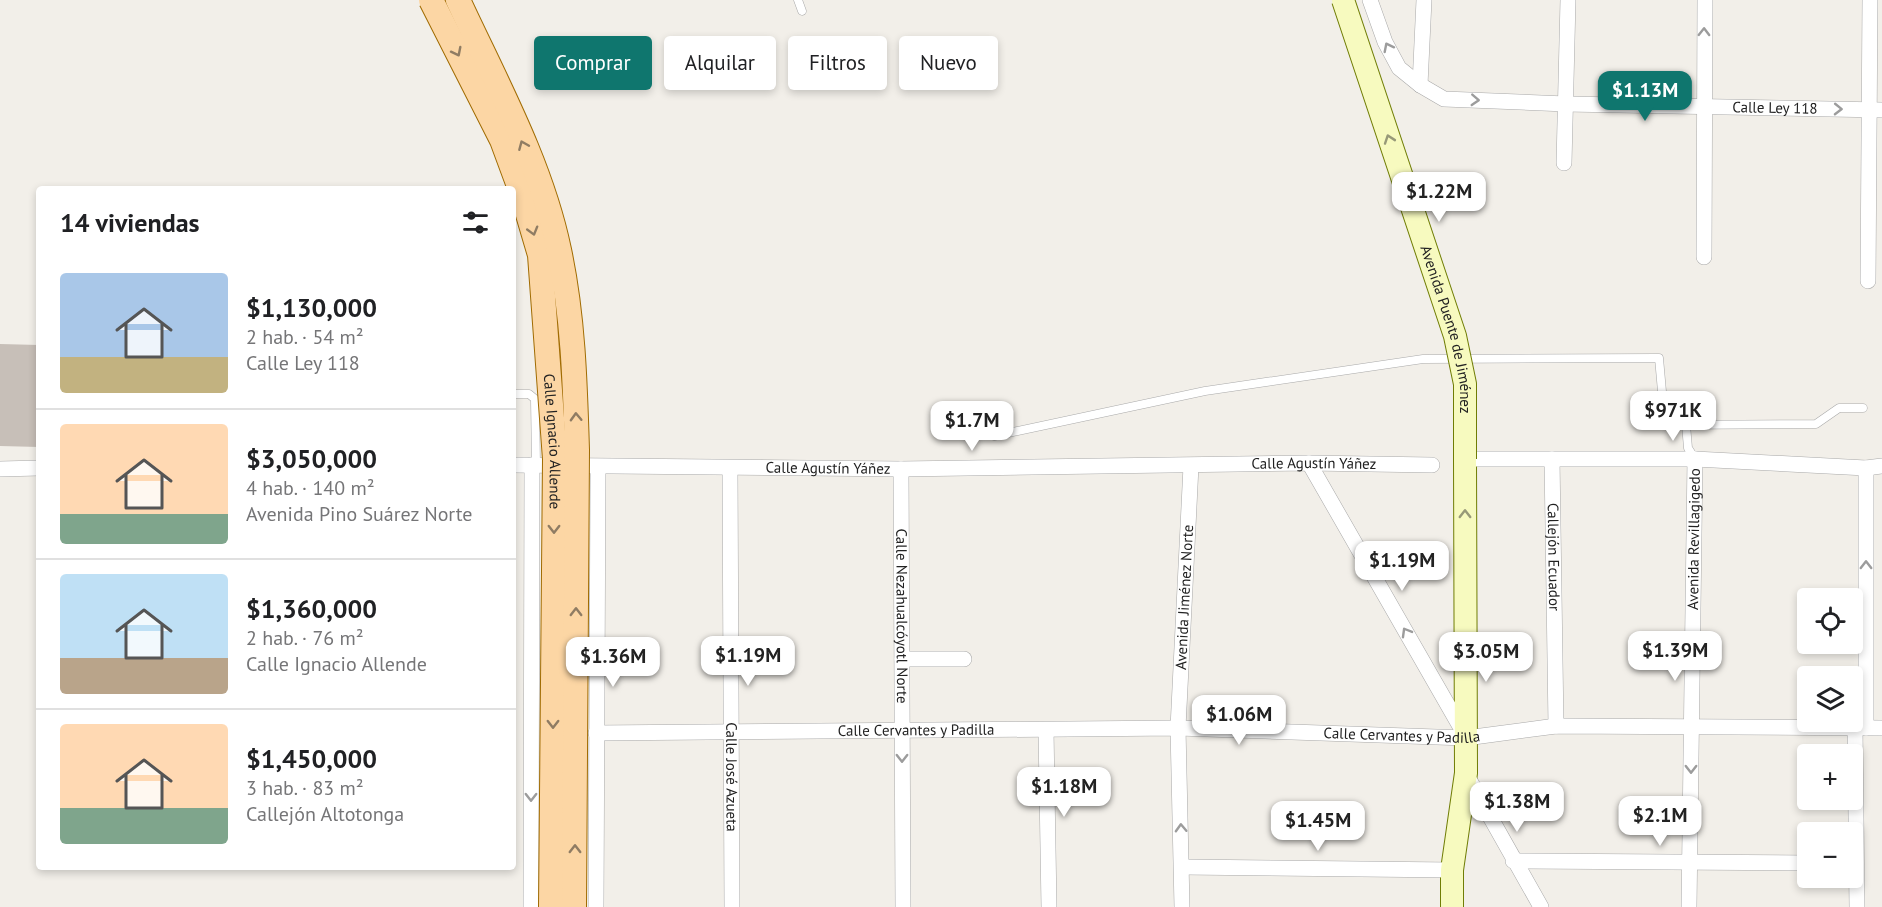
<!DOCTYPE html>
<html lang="es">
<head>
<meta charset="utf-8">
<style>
	:root { --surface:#fff; --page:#f2f2f2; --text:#202124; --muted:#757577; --line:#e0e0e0; --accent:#0f766e }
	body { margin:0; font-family:"PT Sans",sans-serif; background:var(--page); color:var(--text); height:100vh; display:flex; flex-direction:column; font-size:22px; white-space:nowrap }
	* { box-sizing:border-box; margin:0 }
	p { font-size:20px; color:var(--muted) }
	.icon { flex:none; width:33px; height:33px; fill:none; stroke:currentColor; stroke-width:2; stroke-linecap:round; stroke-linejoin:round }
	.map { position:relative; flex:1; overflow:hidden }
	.sheet { position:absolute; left:36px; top:186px; width:480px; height:684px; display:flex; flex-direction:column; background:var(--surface); border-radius:6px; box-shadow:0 3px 9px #0003 }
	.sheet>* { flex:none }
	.top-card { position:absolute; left:534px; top:36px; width:570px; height:54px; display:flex; gap:12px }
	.fabs { position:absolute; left:1797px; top:588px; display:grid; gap:12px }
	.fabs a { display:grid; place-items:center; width:66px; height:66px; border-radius:6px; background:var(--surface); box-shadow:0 3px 9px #0003; font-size:30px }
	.price { position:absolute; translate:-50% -51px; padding:0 14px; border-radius:12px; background:#fff; color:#222; font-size:20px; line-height:39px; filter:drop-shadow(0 2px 3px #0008) }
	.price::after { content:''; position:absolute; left:50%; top:36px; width:18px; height:14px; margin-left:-9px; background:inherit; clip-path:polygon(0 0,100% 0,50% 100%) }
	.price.current { background:var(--accent); color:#fff }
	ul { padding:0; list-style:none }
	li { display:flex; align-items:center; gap:18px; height:150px; padding:0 24px }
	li+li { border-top:2px solid var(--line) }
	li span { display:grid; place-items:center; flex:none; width:168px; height:120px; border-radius:6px; color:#555 }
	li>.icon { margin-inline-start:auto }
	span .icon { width:72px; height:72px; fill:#fffc; stroke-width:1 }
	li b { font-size:26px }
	h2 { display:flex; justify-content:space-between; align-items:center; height:72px; padding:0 24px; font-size:26px }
	.pill { padding:0 21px; border-radius:6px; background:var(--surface); box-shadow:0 3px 9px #0003; font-size:21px; line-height:54px }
	.pill.current { background:var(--accent); color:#fff }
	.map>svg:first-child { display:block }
	.building { fill:#c7bfb8 }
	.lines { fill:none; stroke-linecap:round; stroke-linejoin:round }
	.lane-casing { stroke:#a9a9a9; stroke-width:9 }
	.street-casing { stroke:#a9a9a9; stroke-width:16 }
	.secondary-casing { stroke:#707d05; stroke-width:24 }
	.lane { stroke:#fff; stroke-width:8 }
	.street { stroke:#fff; stroke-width:15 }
	.secondary { stroke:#f7fabf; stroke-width:22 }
	.secondary-bridge-casing { stroke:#707d05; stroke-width:24; stroke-linecap:butt }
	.primary-bridge-casing { stroke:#a06b00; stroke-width:26; stroke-linecap:butt }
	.secondary-bridge { stroke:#f7fabf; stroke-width:22 }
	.primary-bridge { stroke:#fcd6a4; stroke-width:24 }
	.oneway { stroke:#9c9c9c }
	.oneway2 { stroke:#8f7c63 }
	.oneway3 { stroke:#979978 }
	.labels { text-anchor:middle; stroke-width:4.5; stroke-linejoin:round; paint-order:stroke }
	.street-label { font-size:15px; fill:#222; stroke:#fff }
</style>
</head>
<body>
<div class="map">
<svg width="1882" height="907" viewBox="0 0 1882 907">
	<rect width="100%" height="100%" fill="#f2efe9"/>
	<!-- building -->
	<polygon class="building" points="0,344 39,345 39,447 0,446"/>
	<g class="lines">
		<defs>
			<g id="lane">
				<polyline points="798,0 802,11"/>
				<polyline points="513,394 529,394 535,399 536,465"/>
				<polyline points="1686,425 1688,448 1695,459"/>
				<polyline points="994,436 1205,391 1423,359 1659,358 1665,425 1816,424 1839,408 1863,408"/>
			</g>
			<g id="street">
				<path id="s1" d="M1370,0L1385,42L1399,68L1420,85L1444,99L1566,104L1882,110"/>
				<polyline points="1420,85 1424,0"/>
				<polyline points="1564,163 1568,0"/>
				<polyline points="1704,257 1705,0"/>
				<polyline points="1868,281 1870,0"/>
				<polyline points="1465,459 1695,459 1866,468 1882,466"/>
				<path id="s2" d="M1552,459L1556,726"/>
				<polyline points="1309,463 1465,735"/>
				<path id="s3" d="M513,465L901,469L1309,463L1432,465"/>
				<path id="s4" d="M730,468L732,907"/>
				<polyline points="0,469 39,468"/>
				<path id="s5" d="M901,469L903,907"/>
				<polyline points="902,659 964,659"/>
				<polyline points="1855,728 1857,907"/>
				<polyline points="1866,728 1866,468"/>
				<polyline points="1046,730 1049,907"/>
				<path id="s6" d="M596,733L1178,728L1466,738L1556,726L1882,728"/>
				<polyline points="1466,774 1541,907"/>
				<polyline points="1513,861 1808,863"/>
				<polyline points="1183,867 1452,870"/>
				<polyline points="531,907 532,465"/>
				<polyline points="596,907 598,468"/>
				<path id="s7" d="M1182,907L1178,728L1191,466"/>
				<path id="s8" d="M1689,907L1695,459"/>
			</g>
			<polyline id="secondary" points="1452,907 1452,870 1466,773 1465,459"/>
		</defs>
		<!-- lane casing -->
		<use href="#lane" class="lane-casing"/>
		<!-- street casing -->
		<use href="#street" class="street-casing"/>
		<!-- secondary casing -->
		<use href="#secondary" class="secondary-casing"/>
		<!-- lane -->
		<use href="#lane" class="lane"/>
		<!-- street -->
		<use href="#street" class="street"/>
		<!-- secondary -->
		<use href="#secondary" class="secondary"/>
		<defs>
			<g id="secondary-bridge">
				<path id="s9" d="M1343,0L1455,336L1465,384V459"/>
			</g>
			<g id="primary-bridge">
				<path id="s10" d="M431,0L502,140L522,194L540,255L555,459L551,907"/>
				<path d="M458,0C495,80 541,163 559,250C573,315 575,383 577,450L574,907"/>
			</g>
		</defs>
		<!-- secondary-bridge casing -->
		<use href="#secondary-bridge" class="secondary-bridge-casing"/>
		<!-- primary-bridge casing -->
		<use href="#primary-bridge" class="primary-bridge-casing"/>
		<!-- secondary-bridge -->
		<use href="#secondary-bridge" class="secondary-bridge"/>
		<!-- primary-bridge -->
		<use href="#primary-bridge" class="primary-bridge"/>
	</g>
	<!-- one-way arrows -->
	<defs><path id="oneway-chevron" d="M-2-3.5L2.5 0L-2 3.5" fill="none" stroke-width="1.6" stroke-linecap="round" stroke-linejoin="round" transform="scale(1.5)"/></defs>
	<g class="oneway">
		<use href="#oneway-chevron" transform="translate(1704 32) rotate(-89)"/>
		<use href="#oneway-chevron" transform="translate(1388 47) rotate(-117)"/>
		<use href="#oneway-chevron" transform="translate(1475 100) rotate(3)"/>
		<use href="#oneway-chevron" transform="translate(1838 109) rotate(1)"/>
		<use href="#oneway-chevron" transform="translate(1866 565) rotate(-90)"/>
		<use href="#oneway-chevron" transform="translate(1406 632) rotate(-120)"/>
		<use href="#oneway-chevron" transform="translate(902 758) rotate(90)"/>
		<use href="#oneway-chevron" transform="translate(1691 769) rotate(90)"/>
		<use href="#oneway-chevron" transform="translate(531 797) rotate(90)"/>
		<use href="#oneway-chevron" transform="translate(1181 828) rotate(-92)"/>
	</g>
	<g class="oneway2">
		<use href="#oneway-chevron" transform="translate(457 52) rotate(63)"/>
		<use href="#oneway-chevron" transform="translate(523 145) rotate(-113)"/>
		<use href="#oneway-chevron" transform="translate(533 231) rotate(74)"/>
		<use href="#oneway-chevron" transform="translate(576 417) rotate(-92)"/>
		<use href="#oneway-chevron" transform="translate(554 529) rotate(90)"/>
		<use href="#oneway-chevron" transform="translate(576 612) rotate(-90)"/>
		<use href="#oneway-chevron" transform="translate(553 724) rotate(90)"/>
		<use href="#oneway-chevron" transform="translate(575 849) rotate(-90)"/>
	</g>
	<g class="oneway3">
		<use href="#oneway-chevron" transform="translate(1389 139) rotate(-109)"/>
		<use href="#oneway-chevron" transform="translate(1465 514) rotate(-90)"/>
	</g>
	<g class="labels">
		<!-- street labels -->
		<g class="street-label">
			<text dy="5" stroke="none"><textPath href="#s1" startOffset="460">Calle Ley 118</textPath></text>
			<text dy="5" stroke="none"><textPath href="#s9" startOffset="346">Avenida Puente de Jiménez</textPath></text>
			<text dy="5" stroke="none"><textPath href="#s10" startOffset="465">Calle Ignacio Allende</textPath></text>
			<text dy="5" stroke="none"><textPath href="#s3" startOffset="801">Calle Agustín Yáñez</textPath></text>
			<text dy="5" stroke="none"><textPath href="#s3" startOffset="315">Calle Agustín Yáñez</textPath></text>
			<text dy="5" stroke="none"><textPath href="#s8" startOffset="368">Avenida Revillagigedo</textPath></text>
			<text dy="5" stroke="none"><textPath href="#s2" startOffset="98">Callejón Ecuador</textPath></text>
			<text dy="5" stroke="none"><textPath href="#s7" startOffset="310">Avenida Jiménez Norte</textPath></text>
			<text dy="5" stroke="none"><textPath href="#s5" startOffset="147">Calle Nezahualcóyotl Norte</textPath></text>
			<text dy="5" stroke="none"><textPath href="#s6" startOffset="320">Calle Cervantes y Padilla</textPath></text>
			<text dy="5" stroke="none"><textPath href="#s6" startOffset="806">Calle Cervantes y Padilla</textPath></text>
			<text dy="5" stroke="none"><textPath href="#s4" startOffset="309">Calle José Azueta</textPath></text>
		</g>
	</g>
</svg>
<div class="fabs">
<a><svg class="icon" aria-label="locate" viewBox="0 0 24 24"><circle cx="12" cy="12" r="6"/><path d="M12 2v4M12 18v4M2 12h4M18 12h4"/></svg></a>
<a><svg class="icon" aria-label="layers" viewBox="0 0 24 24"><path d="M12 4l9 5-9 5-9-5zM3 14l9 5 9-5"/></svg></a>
<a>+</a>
<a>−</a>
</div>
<b class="price current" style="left:1645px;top:122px">$1.13M</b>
<b class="price" style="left:1439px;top:223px">$1.22M</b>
<b class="price" style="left:1673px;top:442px">$971K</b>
<b class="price" style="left:972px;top:452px">$1.7M</b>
<b class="price" style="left:1402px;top:592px">$1.19M</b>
<b class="price" style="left:1675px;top:682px">$1.39M</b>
<b class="price" style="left:1486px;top:683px">$3.05M</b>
<b class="price" style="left:748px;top:687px">$1.19M</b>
<b class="price" style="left:613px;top:688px">$1.36M</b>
<b class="price" style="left:1239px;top:746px">$1.06M</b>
<b class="price" style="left:1064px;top:818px">$1.18M</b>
<b class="price" style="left:1517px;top:833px">$1.38M</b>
<b class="price" style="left:1660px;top:847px">$2.1M</b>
<b class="price" style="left:1318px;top:852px">$1.45M</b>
<div class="top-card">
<a class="pill current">Comprar</a>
<a class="pill">Alquilar</a>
<a class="pill">Filtros</a>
<a class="pill">Nuevo</a>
</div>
<section class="sheet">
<h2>14 viviendas<svg class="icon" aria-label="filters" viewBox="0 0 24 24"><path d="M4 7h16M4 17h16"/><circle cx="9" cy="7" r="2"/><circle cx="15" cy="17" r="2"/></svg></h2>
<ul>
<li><span style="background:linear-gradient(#a9c7e8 70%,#c2b280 0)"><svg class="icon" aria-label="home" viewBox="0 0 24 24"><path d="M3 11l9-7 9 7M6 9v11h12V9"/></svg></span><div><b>$1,130,000</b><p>2 hab. · 54 m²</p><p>Calle Ley 118</p></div></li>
<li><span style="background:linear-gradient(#ffd9b3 75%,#7fa58c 0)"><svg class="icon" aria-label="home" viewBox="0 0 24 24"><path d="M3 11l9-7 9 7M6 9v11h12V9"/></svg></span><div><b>$3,050,000</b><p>4 hab. · 140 m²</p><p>Avenida Pino Suárez Norte</p></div></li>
<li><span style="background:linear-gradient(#bfe0f5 70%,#b9a48a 0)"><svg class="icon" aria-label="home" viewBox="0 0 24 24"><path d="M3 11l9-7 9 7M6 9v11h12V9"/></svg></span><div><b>$1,360,000</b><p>2 hab. · 76 m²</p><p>Calle Ignacio Allende</p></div></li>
<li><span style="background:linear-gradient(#ffd9b3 70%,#7fa58c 0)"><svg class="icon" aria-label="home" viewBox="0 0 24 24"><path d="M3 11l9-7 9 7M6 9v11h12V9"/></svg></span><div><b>$1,450,000</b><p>3 hab. · 83 m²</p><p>Callejón Altotonga</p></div></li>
</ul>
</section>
</div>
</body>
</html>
